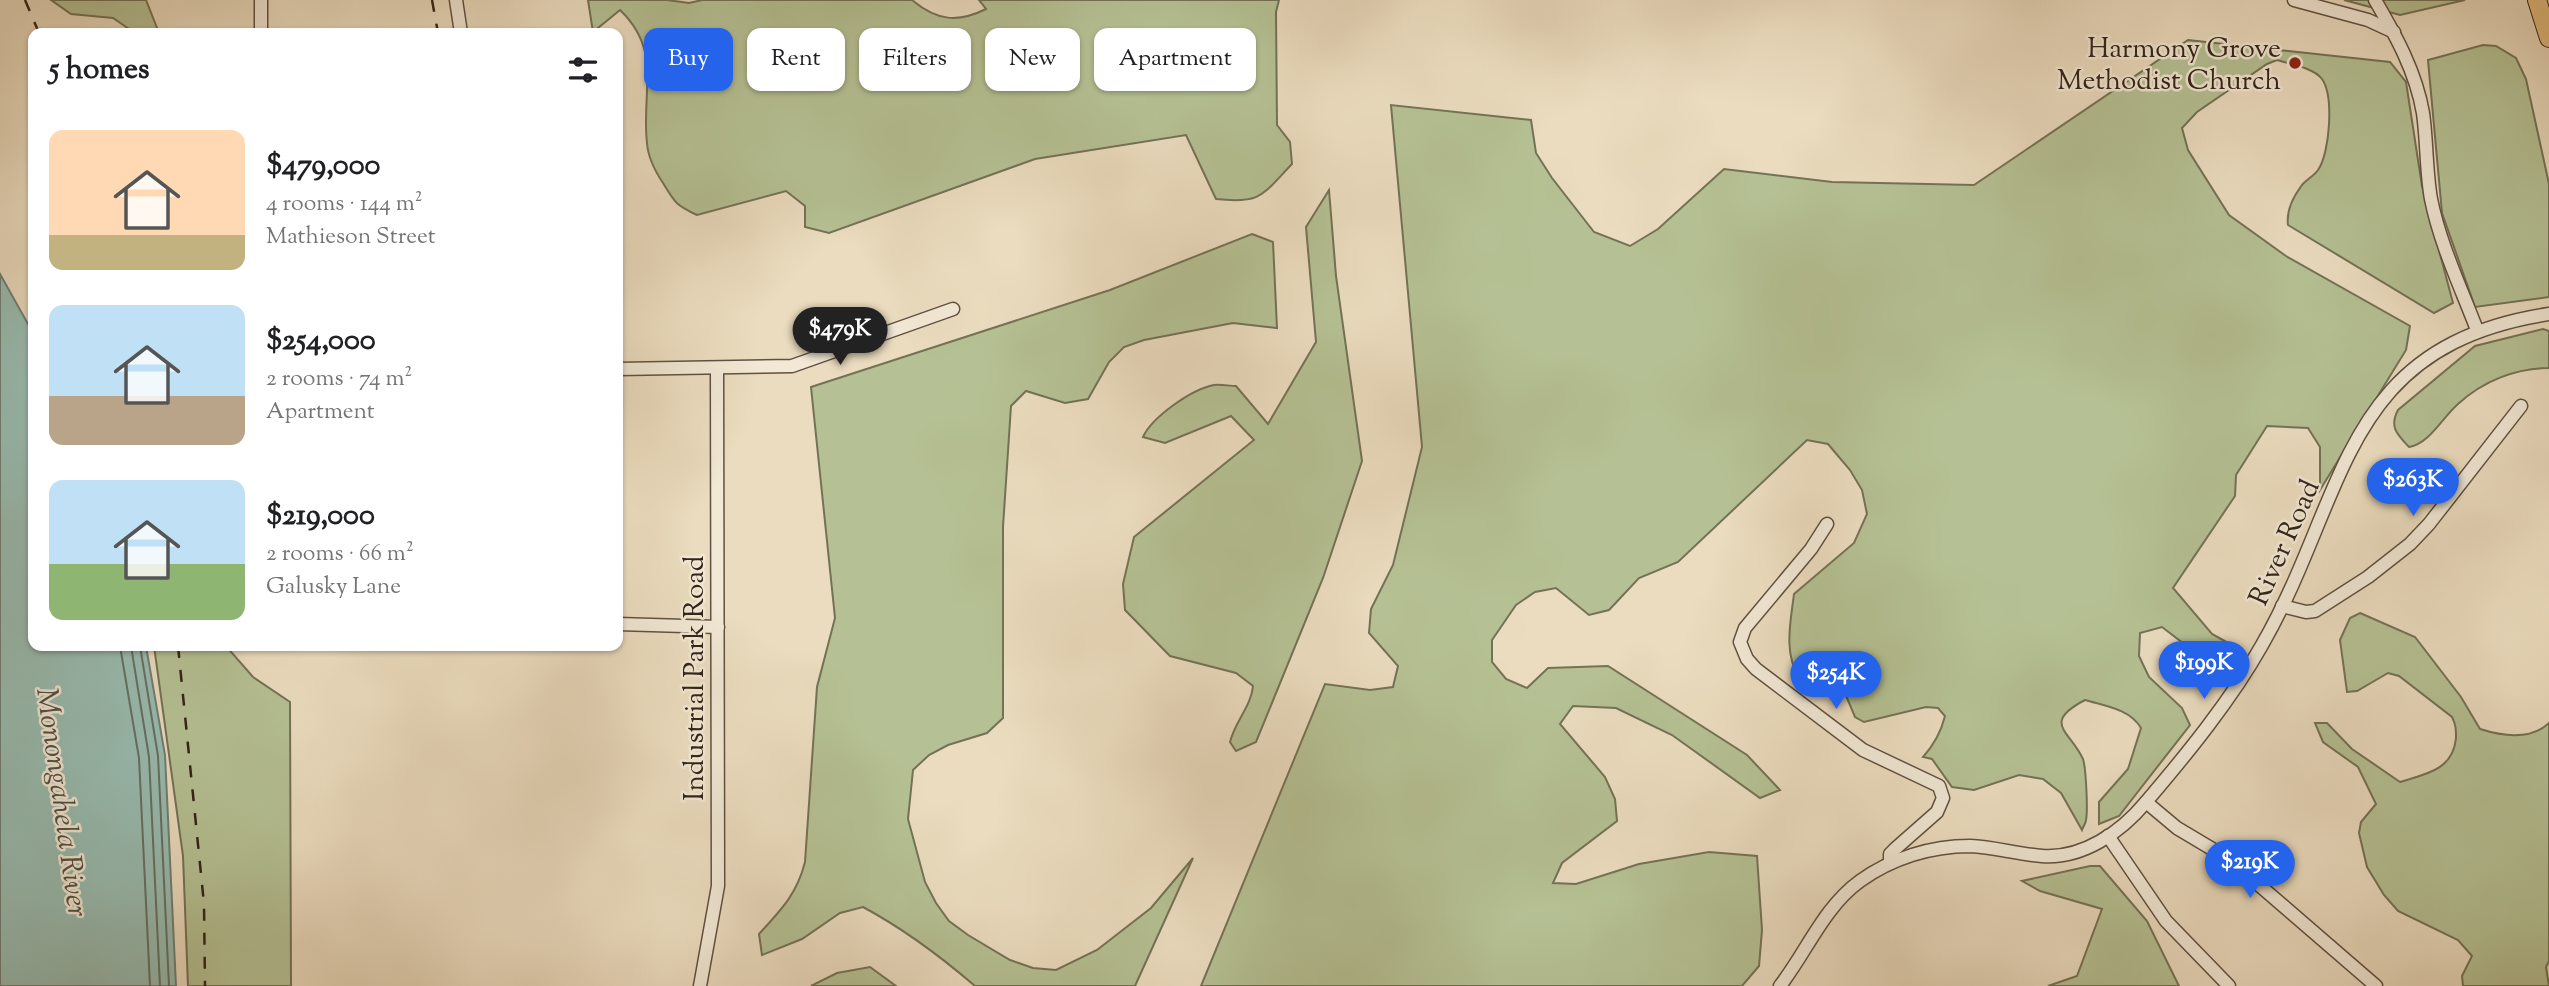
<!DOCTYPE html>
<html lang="en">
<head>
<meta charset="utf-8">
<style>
	:root { --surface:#fff; --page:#f2f2f2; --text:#202124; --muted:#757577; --accent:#2563eb }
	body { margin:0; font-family:"Sorts Mill Goudy",serif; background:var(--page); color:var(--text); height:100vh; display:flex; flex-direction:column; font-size:26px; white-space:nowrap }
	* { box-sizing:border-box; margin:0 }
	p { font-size:23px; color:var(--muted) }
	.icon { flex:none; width:38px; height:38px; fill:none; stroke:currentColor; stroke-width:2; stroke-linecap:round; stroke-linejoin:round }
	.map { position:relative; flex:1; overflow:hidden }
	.sheet { position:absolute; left:28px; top:28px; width:595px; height:623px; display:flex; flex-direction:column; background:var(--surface); border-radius:14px; box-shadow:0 2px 5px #0004 }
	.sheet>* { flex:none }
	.top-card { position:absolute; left:644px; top:28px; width:665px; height:63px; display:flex; gap:14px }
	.price { position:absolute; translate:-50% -60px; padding:0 16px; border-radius:24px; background:var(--accent); color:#fff; font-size:23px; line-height:46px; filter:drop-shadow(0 2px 4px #0008) }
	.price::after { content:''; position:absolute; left:50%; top:42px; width:21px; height:16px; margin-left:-10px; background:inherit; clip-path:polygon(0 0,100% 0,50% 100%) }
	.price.current { background:#222; color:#fff }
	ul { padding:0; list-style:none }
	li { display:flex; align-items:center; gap:21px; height:175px; padding:0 21px }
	li span { display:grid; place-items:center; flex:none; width:196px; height:140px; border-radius:14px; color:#555 }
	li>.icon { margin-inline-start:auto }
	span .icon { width:84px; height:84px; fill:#fffc; stroke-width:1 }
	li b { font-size:30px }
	h2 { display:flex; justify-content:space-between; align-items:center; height:84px; padding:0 21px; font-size:30px }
	.tag { padding:0 24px; border-radius:14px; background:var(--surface); box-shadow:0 2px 5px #0004; font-size:24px; line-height:63px }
	.tag.current { background:var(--accent); color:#fff }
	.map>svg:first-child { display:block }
	.green { fill:#b5c194; stroke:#747256; stroke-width:2 }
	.water { fill:#98bcb1; stroke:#6f7f74; stroke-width:2 }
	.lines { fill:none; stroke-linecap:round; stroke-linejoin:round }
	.shore { stroke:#657064; stroke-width:2 }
	.minor-casing { stroke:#605142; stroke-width:15 }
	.highway-casing { stroke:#322318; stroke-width:20 }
	.minor { stroke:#f2e8d5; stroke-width:12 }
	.highway { stroke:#e6be80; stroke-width:18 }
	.rail { stroke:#322318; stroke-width:2.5; stroke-dasharray:12 12; stroke-linecap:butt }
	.poi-dot { fill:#8f2418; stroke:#f2e8d5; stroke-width:2.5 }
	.labels { text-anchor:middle; stroke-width:5; stroke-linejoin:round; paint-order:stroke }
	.poi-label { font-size:28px; fill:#322318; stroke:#f2e8d5; text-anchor:end }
	.street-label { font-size:28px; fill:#322318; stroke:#f2e8d5 }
	.water-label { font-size:30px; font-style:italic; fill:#515146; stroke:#f2e8d5 }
</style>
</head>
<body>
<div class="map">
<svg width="2549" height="986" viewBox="0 0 2549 986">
	<rect width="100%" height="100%" fill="#ebdcbf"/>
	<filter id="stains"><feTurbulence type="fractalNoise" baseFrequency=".00286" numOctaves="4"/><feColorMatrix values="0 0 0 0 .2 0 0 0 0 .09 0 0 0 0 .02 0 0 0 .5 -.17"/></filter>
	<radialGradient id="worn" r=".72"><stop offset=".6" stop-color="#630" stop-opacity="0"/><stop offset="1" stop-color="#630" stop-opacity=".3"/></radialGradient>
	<!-- green -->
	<g class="green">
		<polygon points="51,0 146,0 159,33 135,33 113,18 71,14"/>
		<path d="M588,0H667L689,3L702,0H912C937,21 958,23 986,9L979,0H1279L1276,12L1277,125L1290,142L1292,164C1262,195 1262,204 1216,199L1186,135L1035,159L829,233L805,227V206L786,191L697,215C676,205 675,203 663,183C655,171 648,158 647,143C641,92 663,51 620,10L593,32Z"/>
		<polygon points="2344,0 2465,0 2400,15"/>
		<path d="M2188,40L2390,62L2406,82L2422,186L2453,303L2434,313L2288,225C2286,210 2293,197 2302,185C2307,179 2314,176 2318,170C2330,153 2334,96 2322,79C2314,68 2290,64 2277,60L2267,64L2197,112L2182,128L2188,150L2229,215L2286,256L2410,326L2406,350L2320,490V447L2308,428L2267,426L2236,475L2235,496L2173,588L2212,634L2232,645L2216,660L2196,653L2162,627L2140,633L2139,656L2149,677L2182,708L2190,725L2119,816L2099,824V802L2128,769L2141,728C2130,709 2105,706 2085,700C2041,723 2070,731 2083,759C2086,768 2088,810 2086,820C2086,823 2083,827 2082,830L2061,793L2043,779L2019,775L1974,790L1952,787L1932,759L1923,757C1934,745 1941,732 1945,716L1938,708L1926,707L1864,722L1855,717L1842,686L1799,676C1783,654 1791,619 1794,594L1854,543L1867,514L1862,490L1850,470L1828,444L1807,440L1678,562L1639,578L1609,610L1589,615L1556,588L1535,592L1516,605L1492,640V662L1506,679L1527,688L1548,668L1608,666L1747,755L1780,790L1760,798L1672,735L1616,708L1573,706L1560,724L1605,777L1615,799L1617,821L1562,863L1553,883L1576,884L1639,864L1709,852L1757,856L1762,930L1759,966L1742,986H1201L1325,684L1370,690L1393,687L1398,666L1369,633L1371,609L1393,565L1422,447L1391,105L1531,120L1536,153L1552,178L1594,232L1630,246L1658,229L1724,169L1832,182L1974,185Z"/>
		<polygon points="2483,45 2496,46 2516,58 2526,79 2549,184 2549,297 2475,307 2442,213 2428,60"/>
		<path d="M1329,190L1336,276L1362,461L1323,578L1256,742L1236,751L1230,742C1235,721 1251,707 1253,686L1236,673L1170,656L1125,610L1123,584L1134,537L1254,440L1231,416L1165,443L1143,437C1152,417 1192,389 1214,385C1221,384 1229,386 1236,386L1268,424L1316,342L1306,227Z"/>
		<path d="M1252,234L1273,242L1277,328L1233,323L1144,340L1124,347L1109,362L1088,399L1065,403L1026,391L1011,406L1003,527V718L987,733L948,745L929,755L913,770L908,819L925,882L936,903L949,921L968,935L1010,960L1033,968L1056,970L1097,950L1151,908L1193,858L1135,986H975C940,956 904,929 863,907L840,913L802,939L762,955L759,934C781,910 797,894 805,862L817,687L835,618L811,387L1110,290Z"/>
		<path d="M2543,329L2549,331V368C2516,368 2483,381 2458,404C2442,418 2430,443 2409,447C2397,434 2389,427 2398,410L2475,346Z"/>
		<path d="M2360,613L2415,637L2461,697L2480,729C2502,736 2530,741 2549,723V961L2546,967L2549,986H2463L2462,976L2472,956L2458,940L2398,911L2384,895L2367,867L2359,833L2361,822L2376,804L2358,767L2323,742L2315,723H2327L2352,749L2400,782C2426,774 2453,770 2456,738C2456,729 2456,725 2452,717L2399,676L2388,673L2357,691L2347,692L2340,640L2350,618Z"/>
		<polygon points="154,646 226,646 253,677 290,702 291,986 188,986 183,856"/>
		<polygon points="2090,866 2100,866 2147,921 2179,986 2048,986 2077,976 2102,909 2040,891 2022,881"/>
		<polygon points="870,967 896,986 811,986 837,973"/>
	</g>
	<!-- water -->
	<polygon class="water" points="0,274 33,333 33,646 146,646 165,755 176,986 0,986"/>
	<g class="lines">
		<!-- shore -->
		<g class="shore">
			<polyline points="120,646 139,758 150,986"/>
			<polyline points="131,646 149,757 160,986"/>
			<polyline points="140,646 158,756 169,986"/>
		</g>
		<defs>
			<g id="minor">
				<polyline points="261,0 261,33"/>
				<polyline points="456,0 461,33"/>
				<polyline points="2294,0 2368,20 2394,32"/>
				<path d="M2375,0C2396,36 2416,72 2423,113C2427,141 2426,171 2431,199C2440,244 2461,288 2477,330"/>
				<polyline points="618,369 792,366 953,309"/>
				<polyline points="1827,524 1811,549 1745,628 1740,642 1747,659 1756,669 1863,750 1939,786 1943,798 1937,812 1895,849 1890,854 1890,863"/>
				<polyline points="2282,606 2306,612 2315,611 2368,577 2410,544 2429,524 2521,406"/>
				<polyline points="618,624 718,627"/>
				<polyline points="2146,802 2177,828 2229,859 2376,986"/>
				<polyline points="2108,836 2166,921 2229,986"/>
				<polyline points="700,986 718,886 717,368"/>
				<path d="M1780,986C1807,951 1824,907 1860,881C1892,858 1931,846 1970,846C1994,847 2017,854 2042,856C2083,859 2121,832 2146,802C2187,754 2231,700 2262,645C2349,494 2339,346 2549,314"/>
			</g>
			<polyline id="highway" points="2537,0 2549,38"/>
		</defs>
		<!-- minor casing -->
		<use href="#minor" class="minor-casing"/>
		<!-- highway casing -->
		<use href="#highway" class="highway-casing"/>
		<!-- minor -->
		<use href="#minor" class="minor"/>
		<!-- highway -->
		<use href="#highway" class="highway"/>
		<!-- rail -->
		<g class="rail">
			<polyline points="25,0 39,33"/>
			<polyline points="432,0 438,33"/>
			<polyline points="178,646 204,904 205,986"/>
		</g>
	</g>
	<!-- markers -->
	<circle class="poi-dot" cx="2295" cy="63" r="7"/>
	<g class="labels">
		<!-- poi labels -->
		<g class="poi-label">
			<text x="2281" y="57">Harmony Grove<tspan x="2281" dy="32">Methodist Church</tspan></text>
		</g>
		<!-- street labels -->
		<g class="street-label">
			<text transform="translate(2283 542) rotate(-66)" y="10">River Road</text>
			<text transform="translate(693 678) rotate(-90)" y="10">Industrial Park Road</text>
		</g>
		<!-- water labels -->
		<g class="water-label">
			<text transform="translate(63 802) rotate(82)" y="10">Monongahela River</text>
		</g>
	</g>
	<rect width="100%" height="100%" filter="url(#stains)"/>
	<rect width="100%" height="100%" fill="url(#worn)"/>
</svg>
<b class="price current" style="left:840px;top:367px">$479K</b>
<b class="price" style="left:2413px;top:518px">$263K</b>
<b class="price" style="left:2204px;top:701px">$199K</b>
<b class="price" style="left:1836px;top:711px">$254K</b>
<b class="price" style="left:2250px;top:900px">$219K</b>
<div class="top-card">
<a class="tag current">Buy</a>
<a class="tag">Rent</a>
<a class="tag">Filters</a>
<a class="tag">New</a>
<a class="tag">Apartment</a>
</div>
<section class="sheet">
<h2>5 homes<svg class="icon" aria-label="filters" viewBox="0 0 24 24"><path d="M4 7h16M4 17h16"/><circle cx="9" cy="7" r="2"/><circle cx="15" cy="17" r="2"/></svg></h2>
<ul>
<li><span style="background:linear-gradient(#ffd9b3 75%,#c2b280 0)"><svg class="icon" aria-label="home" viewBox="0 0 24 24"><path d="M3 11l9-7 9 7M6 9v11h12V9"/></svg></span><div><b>$479,000</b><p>4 rooms · 144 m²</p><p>Mathieson Street</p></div></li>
<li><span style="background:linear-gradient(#bfe0f5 65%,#b9a48a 0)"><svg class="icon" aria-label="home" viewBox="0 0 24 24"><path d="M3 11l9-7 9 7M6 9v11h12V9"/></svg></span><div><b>$254,000</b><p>2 rooms · 74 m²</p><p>Apartment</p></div></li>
<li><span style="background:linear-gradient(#bfe0f5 60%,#8fb573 0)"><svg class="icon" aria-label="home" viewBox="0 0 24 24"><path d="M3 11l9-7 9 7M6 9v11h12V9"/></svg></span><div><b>$219,000</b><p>2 rooms · 66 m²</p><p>Galusky Lane</p></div></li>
</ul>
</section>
</div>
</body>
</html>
